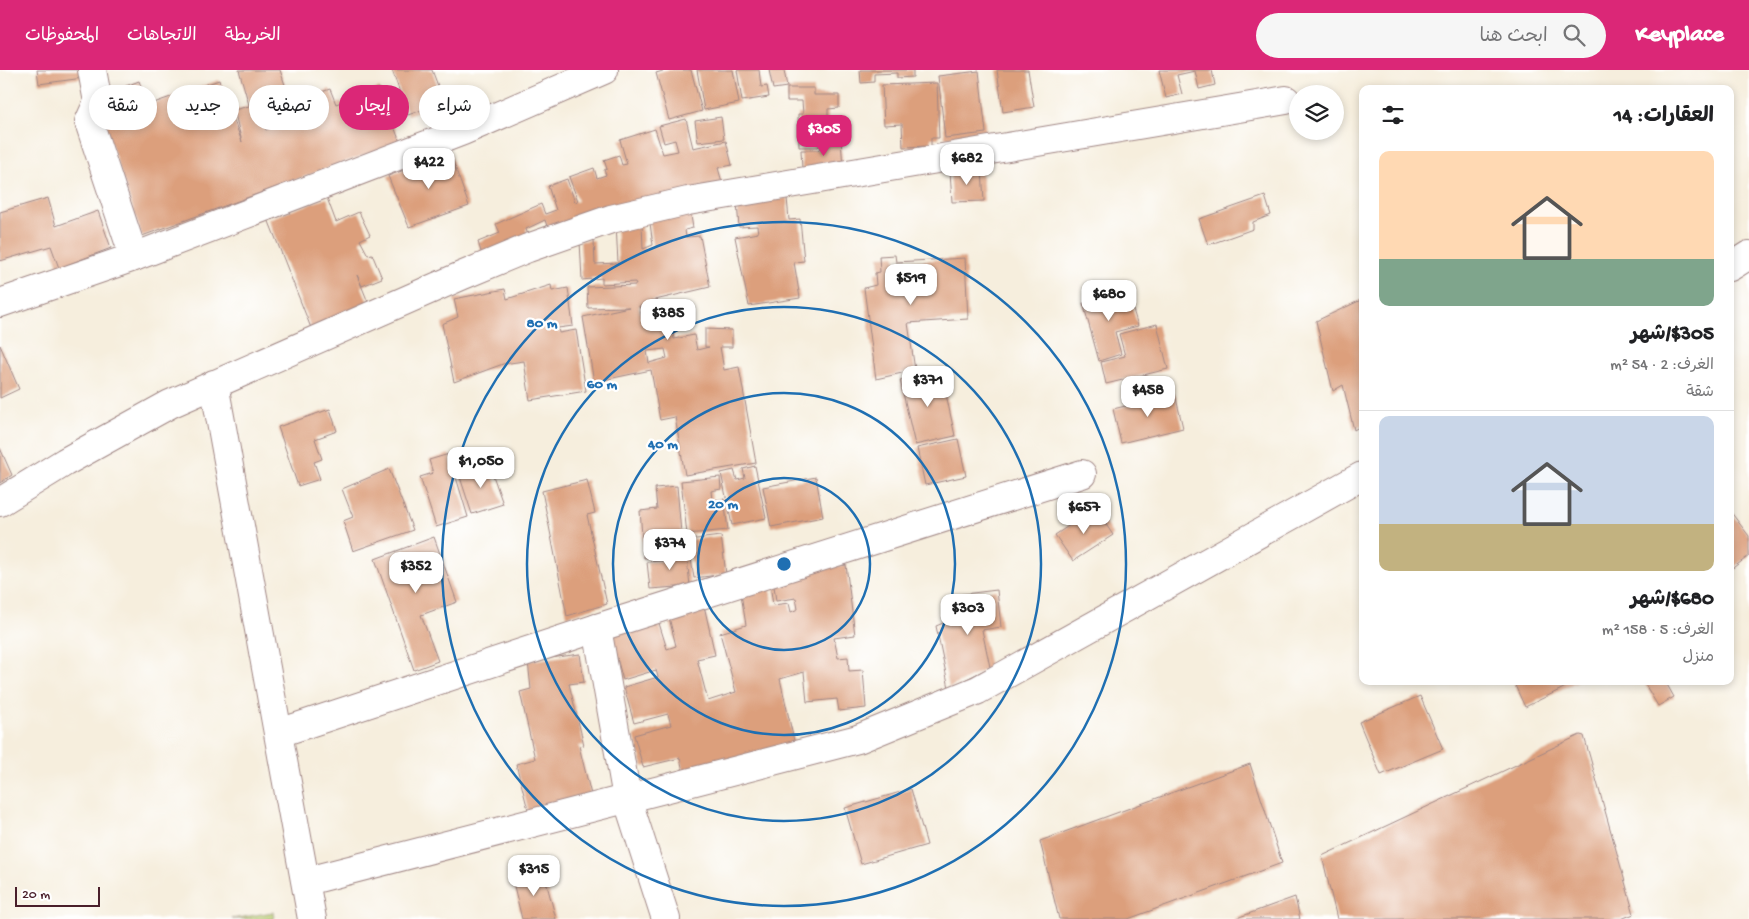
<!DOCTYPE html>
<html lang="ar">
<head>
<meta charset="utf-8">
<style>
	:root { --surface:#fff; --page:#f6f6f6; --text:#202124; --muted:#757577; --line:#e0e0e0; --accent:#db2777 }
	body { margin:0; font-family:"Gochi Hand","Playpen Sans Arabic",sans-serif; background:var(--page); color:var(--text); direction:rtl; height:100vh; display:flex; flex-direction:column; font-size:19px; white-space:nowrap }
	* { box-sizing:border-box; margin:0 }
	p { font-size:16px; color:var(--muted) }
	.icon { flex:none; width:28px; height:28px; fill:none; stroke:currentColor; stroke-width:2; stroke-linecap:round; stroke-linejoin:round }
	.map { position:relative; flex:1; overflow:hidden; direction:ltr }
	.side { position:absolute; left:1359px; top:15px; width:375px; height:600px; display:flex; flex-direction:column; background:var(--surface); border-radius:10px; box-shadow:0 2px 8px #0003; direction:rtl }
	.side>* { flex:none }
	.guide { position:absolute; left:15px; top:15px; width:475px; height:45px; direction:rtl; display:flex; gap:10px }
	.tools { position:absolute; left:1289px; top:15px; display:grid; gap:10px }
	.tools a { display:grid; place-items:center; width:55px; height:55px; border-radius:50%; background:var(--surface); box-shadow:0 2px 8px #0003; font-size:25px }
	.scale { position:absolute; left:15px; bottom:12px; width:85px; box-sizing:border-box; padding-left:5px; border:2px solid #4a1f2b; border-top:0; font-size:14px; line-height:18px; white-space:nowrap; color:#4a1f2b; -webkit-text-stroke:4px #fff; paint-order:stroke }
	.price { position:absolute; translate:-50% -42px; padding:0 11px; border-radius:10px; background:#fff; color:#222; font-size:16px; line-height:32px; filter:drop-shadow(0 1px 2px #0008) }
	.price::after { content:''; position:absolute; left:50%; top:30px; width:15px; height:11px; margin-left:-8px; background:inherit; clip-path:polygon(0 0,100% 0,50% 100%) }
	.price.on { background:var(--accent); color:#fff }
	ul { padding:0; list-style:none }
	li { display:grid; align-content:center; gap:10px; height:265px; padding:0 20px }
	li+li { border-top:1px solid var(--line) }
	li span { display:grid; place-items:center; height:155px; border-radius:10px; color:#555 }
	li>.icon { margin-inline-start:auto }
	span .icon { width:90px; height:90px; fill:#fffc; stroke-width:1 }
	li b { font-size:21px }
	h2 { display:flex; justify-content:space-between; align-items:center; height:60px; padding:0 20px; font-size:21px }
	.chip { padding:0 18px; border-radius:22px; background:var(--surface); box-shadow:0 2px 8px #0003; font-size:18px; line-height:45px }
	.chip.on { background:var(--accent); color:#fff }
	header { display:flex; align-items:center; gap:30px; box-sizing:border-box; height:70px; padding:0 25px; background:var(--accent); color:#fff }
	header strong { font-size:24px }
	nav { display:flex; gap:28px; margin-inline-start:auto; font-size:18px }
	.search { width:350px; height:45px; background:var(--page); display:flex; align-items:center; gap:12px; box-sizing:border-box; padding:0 18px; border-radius:28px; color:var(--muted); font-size:19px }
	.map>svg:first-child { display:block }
	.green { fill:#b7cc70; stroke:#80764e }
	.building { fill:#dc9f7c; fill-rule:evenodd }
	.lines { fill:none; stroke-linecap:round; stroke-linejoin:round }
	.street-casing { stroke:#a08684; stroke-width:30 }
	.street { stroke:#fff; stroke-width:28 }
	.ring { fill:none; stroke:#1f6fb2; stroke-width:2.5 }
	.centre { fill:#1f6fb2; stroke:#fff; stroke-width:2.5 }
	.ring-label { font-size:15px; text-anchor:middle; font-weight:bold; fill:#1f6fb2; stroke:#fff; stroke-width:4.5; stroke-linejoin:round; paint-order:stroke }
</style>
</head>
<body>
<header>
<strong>Keyplace</strong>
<div class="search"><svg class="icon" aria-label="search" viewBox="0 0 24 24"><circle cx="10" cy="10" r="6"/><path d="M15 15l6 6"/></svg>ابحث هنا</div>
<nav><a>الخريطة</a><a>الاتجاهات</a><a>المحفوظات</a></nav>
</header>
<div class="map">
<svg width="1749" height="849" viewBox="0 0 1749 849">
	<rect width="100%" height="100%" fill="#fff"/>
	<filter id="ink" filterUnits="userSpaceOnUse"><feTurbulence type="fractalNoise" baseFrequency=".02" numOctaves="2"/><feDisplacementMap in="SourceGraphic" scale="10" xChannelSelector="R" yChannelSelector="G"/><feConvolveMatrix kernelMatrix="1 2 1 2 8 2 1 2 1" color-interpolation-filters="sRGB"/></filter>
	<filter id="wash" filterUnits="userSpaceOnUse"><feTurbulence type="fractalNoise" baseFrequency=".0096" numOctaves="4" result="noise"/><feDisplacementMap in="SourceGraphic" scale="20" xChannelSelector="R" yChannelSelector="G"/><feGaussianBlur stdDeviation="1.12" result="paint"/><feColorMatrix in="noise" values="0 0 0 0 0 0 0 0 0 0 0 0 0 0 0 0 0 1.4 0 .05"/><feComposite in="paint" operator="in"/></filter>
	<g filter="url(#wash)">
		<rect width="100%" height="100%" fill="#f6eedd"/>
		<!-- green -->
		<polygon class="green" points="273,842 274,849 232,849"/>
		<g id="blocks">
			<!-- building -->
			<g class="building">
				<polygon points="37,0 82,0 83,8 39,14"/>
				<polygon points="239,0 280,0 288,24 249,35"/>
				<polygon points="392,0 432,0 444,32 408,45"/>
				<polygon points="666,0 691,0 702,41 669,50 656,3"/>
				<polygon points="697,0 733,0 739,33 704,40"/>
				<polygon points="737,0 759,0 761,17 767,16 769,27 742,31"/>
				<polygon points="769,0 784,0 787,17 773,19"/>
				<polygon points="860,0 913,0 913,7 897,8 897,3 874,4 874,12 861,13"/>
				<polygon points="997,0 1028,0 1034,37 1003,42"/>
				<polygon points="1159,0 1212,0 1215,15 1199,19 1195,1 1177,5 1182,24 1166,28"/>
				<polygon points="979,1 986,63 945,68 938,6"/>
				<polygon points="219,10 242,72 234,40 260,33 266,60 270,58 265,40 307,28 311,43 316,42 310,26 330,19 336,34 379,18 400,72 142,166 103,50 117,45 108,23 139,11 148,35"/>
				<polygon points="937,13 939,68 931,68 931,76 903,77 902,54 884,55 882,15"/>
				<polygon points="787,18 814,18 814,25 839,25 839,38 828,39 828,56 842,56 843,67 830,67 818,77 799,77 798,44 803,44 802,31 787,31"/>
				<polygon points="721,47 724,69 698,72 695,51"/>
				<polygon points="686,49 693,78 726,71 732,95 718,98 726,126 553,174 545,150 526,159 534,184 487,201 478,172 500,163 496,154 541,134 545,144 556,140 548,116 567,109 575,132 578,131 569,107 594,98 597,108 606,105 604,100 607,99 604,90 619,85 622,95 627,94 620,70 655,59 663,84 678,81 675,70 664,73 659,56"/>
				<polygon points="831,69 841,69 843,98 802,99 801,80 818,80"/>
				<polygon points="450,83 469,136 409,157 388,106"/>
				<polygon points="982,100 984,131 952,132 950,101"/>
				<polygon points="1265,126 1271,145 1253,152 1253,159 1208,175 1199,149"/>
				<polygon points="48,128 56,156 98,141 111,178 59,198 51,176 0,191 0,142"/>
				<polygon points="327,128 336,152 359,142 370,165 360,170 368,185 372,184 382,208 362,216 357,205 372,242 313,263 268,149"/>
				<polygon points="787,128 789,150 800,149 804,191 794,192 800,228 749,236 735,167 758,163 757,156 739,157 737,133"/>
				<path d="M690,140L693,158L685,160L686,167L700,166L710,217L651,231V236H639L642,249L671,246L674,269L694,265L697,280L709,277H705V259L732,260V277H720L724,300L739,297L756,393L685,405L675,347L660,350L651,300L594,312L583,247L629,237L588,238L587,217L636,215L635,212L602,214V208L582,210L580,171L594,170L595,194L618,193L616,154L642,153L643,179L653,175L649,146ZM665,279L667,288L649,293L647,281Z"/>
				<polygon points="895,185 896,192 965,188 968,249 908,253 915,300 876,309 864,218 876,215 875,203 880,202 879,186"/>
				<polygon points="551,215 552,221 568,218 573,256 558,258 559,263 576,260 586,321 530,330 524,291 503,294 454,312 442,254 458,247 454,229 505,219 507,229"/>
				<polygon points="1127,220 1138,256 1115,262 1121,284 1099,291 1083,233"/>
				<polygon points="1361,230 1362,355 1354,360 1343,315 1333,321 1316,251"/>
				<polygon points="1157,254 1168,299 1106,314 1101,292 1125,286 1119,264"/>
				<polygon points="0,275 19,319 0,328"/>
				<polygon points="941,301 955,366 915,375 900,310"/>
				<polygon points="1175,324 1183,358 1121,373 1113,339"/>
				<polygon points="330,339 337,361 315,369 322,389 314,392 320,409 298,416 278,357"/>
				<polygon points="958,369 966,406 925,415 917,378"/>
				<polygon points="0,378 12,405 0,413"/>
				<polygon points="449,384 468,447 436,457 420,407 433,403 429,390"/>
				<polygon points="489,394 503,434 472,444 459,404"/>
				<polygon points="755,396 766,448 732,455 721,403 734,400 737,410 745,408 743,399"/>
				<polygon points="389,399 413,460 353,481 343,451 353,447 342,419"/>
				<polygon points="720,407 721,419 711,421 712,430 724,429 728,460 687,464 681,411"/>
				<polygon points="816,407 823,447 771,457 763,417"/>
				<polygon points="587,410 595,443 587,445 607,534 567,546 542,421"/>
				<polygon points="677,416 682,475 664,477 665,486 644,488 640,441 657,439 655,418"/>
				<polygon points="1095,438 1113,465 1073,491 1055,465"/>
				<polygon points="1730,441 1749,466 1749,486 1730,500"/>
				<polygon points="721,466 726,504 694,508 688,470"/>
				<polygon points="434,467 457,532 421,545 438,591 414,600 375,489"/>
				<polygon points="686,478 690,516 650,519 647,492 671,490 670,479"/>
				<polygon points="846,495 855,565 834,568 838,588 848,587 849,601 863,600 866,638 839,641 837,629 807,632 804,602 780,609 795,675 685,710 680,688 643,697 634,665 671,655 668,644 634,653 624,617 658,607 656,600 623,610 610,563 658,550 667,579 676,576 667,539 703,531 715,585 697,589 708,631 736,622 720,563 746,555 740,518 770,514 773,535 789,533 791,542 798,539 796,528 776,531 774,516 787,514 785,503"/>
				<polygon points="997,520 1001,557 982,560 990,597 949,618 936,556 958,547 956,525"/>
				<polygon points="580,584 584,612 569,614 584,675 579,676 594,737 532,755 516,694 535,689 520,622 531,619 528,591"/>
				<polygon points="1513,611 1578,611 1525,637"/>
				<polygon points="1643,611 1665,611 1674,627 1658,636"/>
				<polygon points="1420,626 1443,679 1381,705 1359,652"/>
				<polygon points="1580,665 1584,666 1634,844 1621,849 1337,849 1322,786"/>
				<polygon points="1250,694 1282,793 1128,849 1059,849 1040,771"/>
				<polygon points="911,719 927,775 861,794 845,738"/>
				<polygon points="543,800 556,849 522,849 512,808"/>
				<polygon points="1295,827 1300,849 1234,849"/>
			</g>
		</g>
	</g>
	<g filter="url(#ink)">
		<use href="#blocks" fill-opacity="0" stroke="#a08684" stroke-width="1"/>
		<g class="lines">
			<defs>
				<g id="street">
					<polyline points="92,0 98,32 89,52 134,187"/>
					<polyline points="1730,197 1749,185"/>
					<polyline points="0,233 134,187 463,61 604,0"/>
					<polyline points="214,314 312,849"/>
					<polyline points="0,432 65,392 170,334 461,206 528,178 611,149 688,131 1286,30"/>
					<polyline points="597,558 627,728 666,849"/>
					<polyline points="279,663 597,558 1082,404"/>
					<polyline points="307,811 858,669 978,620 1362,406"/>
				</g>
			</defs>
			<!-- street casing -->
			<use href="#street" class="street-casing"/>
			<!-- street -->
			<use href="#street" class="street"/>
		</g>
	</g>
	<!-- distance rings -->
	<g class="ring">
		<circle cx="784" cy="494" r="86"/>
		<circle cx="784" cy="494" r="171"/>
		<circle cx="784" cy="494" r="257"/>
		<circle cx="784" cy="494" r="342"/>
	</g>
	<circle cx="784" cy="494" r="8" class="centre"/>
	<g class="ring-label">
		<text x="542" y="257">80 m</text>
		<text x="602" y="318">60 m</text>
		<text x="663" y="378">40 m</text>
		<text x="723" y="438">20 m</text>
	</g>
</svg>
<div class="tools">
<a><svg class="icon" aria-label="layers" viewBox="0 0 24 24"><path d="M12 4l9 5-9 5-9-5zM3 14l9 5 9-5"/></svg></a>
</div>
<div class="scale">20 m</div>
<b class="price on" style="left:824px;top:87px">$305</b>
<b class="price" style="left:967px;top:116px">$682</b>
<b class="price" style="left:429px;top:120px">$422</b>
<b class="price" style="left:911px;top:236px">$519</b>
<b class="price" style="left:1109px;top:252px">$680</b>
<b class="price" style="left:668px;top:271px">$385</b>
<b class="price" style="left:928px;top:338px">$371</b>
<b class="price" style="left:1148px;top:348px">$458</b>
<b class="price" style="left:481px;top:419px">$1,050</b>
<b class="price" style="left:1084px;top:465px">$657</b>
<b class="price" style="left:670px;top:501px">$374</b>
<b class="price" style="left:416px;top:524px">$352</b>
<b class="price" style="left:968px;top:566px">$303</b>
<b class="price" style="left:534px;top:827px">$315</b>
<div class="guide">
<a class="chip">شراء</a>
<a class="chip on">إيجار</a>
<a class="chip">تصفية</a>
<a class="chip">جديد</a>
<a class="chip">شقة</a>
</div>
<section class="side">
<h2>العقارات: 14<svg class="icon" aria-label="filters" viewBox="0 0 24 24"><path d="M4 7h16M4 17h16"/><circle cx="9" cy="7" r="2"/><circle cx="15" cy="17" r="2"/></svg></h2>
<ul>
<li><span style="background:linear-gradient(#ffd9b3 70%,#7fa58c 0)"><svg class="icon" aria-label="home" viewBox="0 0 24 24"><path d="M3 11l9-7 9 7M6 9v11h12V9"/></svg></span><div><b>$305/شهر</b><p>الغرف: 2 · 54 m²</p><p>شقة</p></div></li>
<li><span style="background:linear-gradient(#c9d6e8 70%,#c2b280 0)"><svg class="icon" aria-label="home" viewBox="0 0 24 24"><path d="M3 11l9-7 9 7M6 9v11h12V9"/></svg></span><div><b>$680/شهر</b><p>الغرف: 5 · 158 m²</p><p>منزل</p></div></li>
</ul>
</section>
</div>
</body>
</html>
